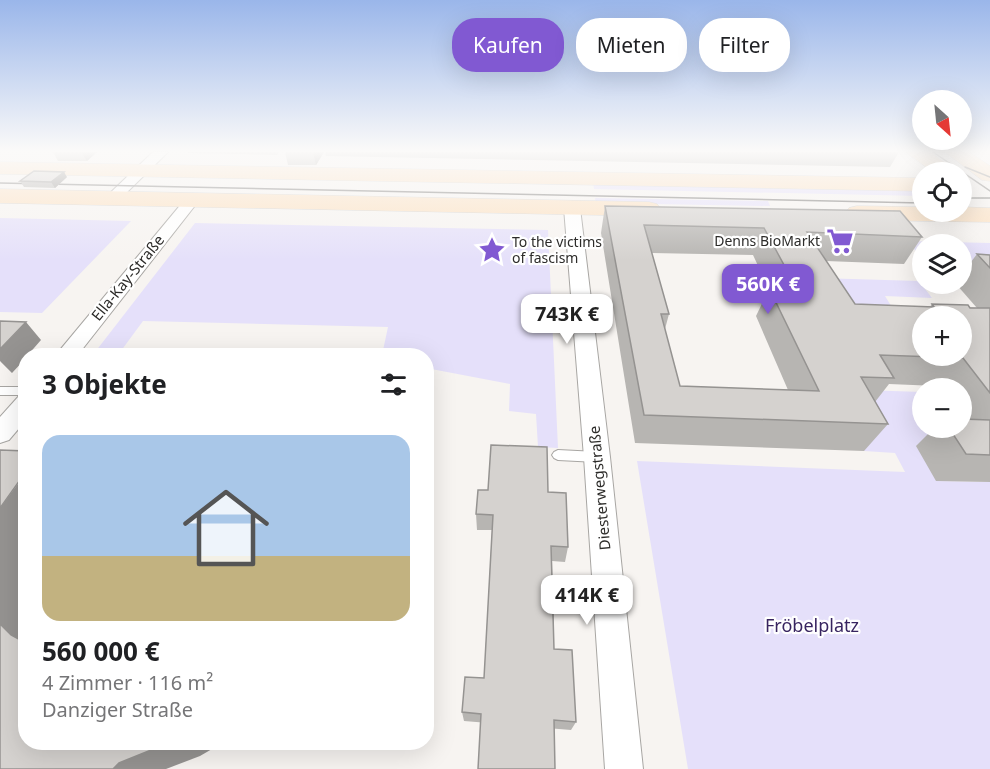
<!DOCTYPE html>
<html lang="de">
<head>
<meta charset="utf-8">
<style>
	:root { --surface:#fff; --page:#f6f6f6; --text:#202124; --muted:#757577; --line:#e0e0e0; --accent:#8159d2 }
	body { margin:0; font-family:"Noto Sans",sans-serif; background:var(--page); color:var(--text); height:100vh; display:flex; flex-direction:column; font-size:22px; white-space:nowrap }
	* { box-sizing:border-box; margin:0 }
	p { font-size:20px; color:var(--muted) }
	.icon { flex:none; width:33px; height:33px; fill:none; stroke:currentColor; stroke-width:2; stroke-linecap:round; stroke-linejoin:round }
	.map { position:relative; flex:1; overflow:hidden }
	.side { position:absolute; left:18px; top:348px; width:416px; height:402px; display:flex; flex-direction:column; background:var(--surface); border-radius:24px; box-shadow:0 6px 24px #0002 }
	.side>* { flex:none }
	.guide { position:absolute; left:452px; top:18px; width:448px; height:54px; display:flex; gap:12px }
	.needle { width:39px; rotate:153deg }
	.tools { position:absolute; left:912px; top:90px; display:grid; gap:12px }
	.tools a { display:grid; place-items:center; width:60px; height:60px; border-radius:50%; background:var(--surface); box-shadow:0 6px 24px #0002; font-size:30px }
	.price { position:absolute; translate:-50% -51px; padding:0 14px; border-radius:12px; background:#fff; color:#222; font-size:20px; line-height:39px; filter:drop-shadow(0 2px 3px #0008) }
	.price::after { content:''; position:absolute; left:50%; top:36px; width:18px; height:14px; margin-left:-9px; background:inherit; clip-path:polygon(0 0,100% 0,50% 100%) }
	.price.current { background:var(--accent); color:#fff }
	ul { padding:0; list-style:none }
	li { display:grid; align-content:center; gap:12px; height:318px; padding:0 24px }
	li+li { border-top:2px solid var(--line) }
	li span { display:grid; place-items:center; height:186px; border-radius:18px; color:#555 }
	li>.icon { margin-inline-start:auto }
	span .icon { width:108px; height:108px; fill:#fffc; stroke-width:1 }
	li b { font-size:26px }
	h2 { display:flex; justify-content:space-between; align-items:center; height:72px; padding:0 24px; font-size:26px }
	.pill { padding:0 21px; border-radius:24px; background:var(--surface); box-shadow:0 6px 24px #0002; font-size:21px; line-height:54px }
	.pill.current { background:var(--accent); color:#fff }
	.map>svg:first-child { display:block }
	.green { fill:#e5e0fa }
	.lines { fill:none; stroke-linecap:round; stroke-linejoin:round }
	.service-casing { stroke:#a8a6a3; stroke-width:2 }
	.minor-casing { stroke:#a8a6a3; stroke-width:2 }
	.primary-casing { stroke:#d1d1d0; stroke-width:1 }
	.service { fill:#fff; fill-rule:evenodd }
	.minor { fill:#fff; fill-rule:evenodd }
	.primary { fill:#fce1c2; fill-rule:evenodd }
	.tram { stroke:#7f7d7b; stroke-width:1.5 }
	.wall { fill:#b7b5b2; fill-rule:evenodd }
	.shaded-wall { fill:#959391 }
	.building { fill:#d5d2cf; stroke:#959391; stroke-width:1.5; fill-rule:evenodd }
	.labels { text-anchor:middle; stroke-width:4.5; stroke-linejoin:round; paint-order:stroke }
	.far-poi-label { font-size:14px; fill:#2d2c2a; stroke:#fff; text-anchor:end }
	.street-label { font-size:15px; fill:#2d2c2a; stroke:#fff }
	.near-park-label { font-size:18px; fill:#382560; stroke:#fff }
</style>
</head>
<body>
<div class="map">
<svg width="990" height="769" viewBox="0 0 990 769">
	<rect width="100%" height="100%" fill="#f7f4f1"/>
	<!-- green -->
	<g class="green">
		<polygon points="593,182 922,189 922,196 594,189"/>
		<polygon points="595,198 768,201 770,206 596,203"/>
		<polygon points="0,218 131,221 42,313 0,312"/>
		<polygon points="195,223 548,230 558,448 538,447 536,414 509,411 510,384 426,368 426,356 382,355 388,327 143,321 118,355 92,356"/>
		<polygon points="907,241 990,243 990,283 962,282 962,244 922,244 922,258"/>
		<polygon points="818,278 919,281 932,298 885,296 893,309 839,315"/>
		<polygon points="863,390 922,392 922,428 962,428 980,447 937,481 990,482 990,769 688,769 637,461 905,472 895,453 864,451 840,404"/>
	</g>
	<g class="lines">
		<defs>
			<g id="service">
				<rect x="0" y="387" width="26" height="8"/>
				<polygon points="558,450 597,452 601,454 603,457 601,460 597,462 558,460 554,458 552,455 554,452"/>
			</g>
			<g id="minor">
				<polygon points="153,152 168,152 118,201 108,201 105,198 108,195"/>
				<polygon points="192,195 197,197 200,200 197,203 77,356 55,356 187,197"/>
				<polygon points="572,203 580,208 610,457 643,769 605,769 584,457 564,208"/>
				<polygon points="26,394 26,420 9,440 0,443 0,417 18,397"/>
			</g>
			<g id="primary">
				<polygon points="906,152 930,152 957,172 933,172"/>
				<polygon points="945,152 969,152 990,166 990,181 982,180"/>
				<polygon points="0,162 922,178 922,191 0,174"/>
				<polygon points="0,189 649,202 657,204 661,209 657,214 649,216 0,203"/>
				<polygon points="857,206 922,207 922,212 962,212 962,207 990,208 990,222 857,220 849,218 845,213 849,208"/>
			</g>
		</defs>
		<!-- service casing -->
		<use href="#service" class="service-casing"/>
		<!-- minor casing -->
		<use href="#minor" class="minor-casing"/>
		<!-- primary casing -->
		<use href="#primary" class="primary-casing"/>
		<!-- service -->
		<use href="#service" class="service"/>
		<!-- minor -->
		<use href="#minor" class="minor"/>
		<!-- primary -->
		<use href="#primary" class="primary"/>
		<!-- tram -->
		<g class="tram">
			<polyline points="933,152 990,191"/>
			<polyline points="965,167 990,177"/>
			<polyline points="0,183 922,203"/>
			<polyline points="962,198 990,198"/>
		</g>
	</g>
	<!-- wall -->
	<g class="wall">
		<polygon points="53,152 97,152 87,161 58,161"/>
		<polygon points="188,152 279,152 277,155 188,153"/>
		<polygon points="285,152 324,152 316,165 288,165"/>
		<polygon points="325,152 899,152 890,167 326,156"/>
		<polygon points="67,177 55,188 24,187 20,181"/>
		<path d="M605,206L922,237L904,264L826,261L855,304L930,307L932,304L977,308L956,284H962V274L977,254L990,255V482L936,481L916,446L934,428H962V388H939L937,386L889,384L875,402L888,424L864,451L635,443L601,233ZM652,253L753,255L769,289L756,316L788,390L680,386L665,329L669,314Z"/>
		<polygon points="548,492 568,547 565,562 552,561 554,649 576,722 571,730 464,721 462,712 484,678 492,530 477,530 476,514"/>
	</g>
	<!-- shaded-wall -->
	<g class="shaded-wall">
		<polygon points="81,152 97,152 87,161"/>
		<polygon points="313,152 324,152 316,165"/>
		<polygon points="64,172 67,177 55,188 51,182"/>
		<polygon points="26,322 41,340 27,356 26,356 26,358 12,373 0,361 0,349"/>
		<polygon points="26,473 26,563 24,566 21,603 26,621 26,643 11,635 0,624 0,508"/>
		<polygon points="171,742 224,742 200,756 166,769 113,769 119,763"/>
	</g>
	<!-- building -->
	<g class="building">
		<polygon points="34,171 64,172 51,182 20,181"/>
		<path d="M605,206L900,211L922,237L807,232L855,304L934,307L932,304L968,305L970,308H990V393L963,358L880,355L894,378L861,377L888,424L644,415ZM644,225L764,228L797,289L769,288L819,391L680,386L661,314H669ZM922,316H962V356H922Z"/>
		<polygon points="977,254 990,255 990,268"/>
		<polygon points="0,321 26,322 0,349"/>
		<polygon points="962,419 990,420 990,455 966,454 949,428 962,428"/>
		<polygon points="491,445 547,447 548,492 566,493 568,547 551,546 554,649 572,650 576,722 554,720 555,769 478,769 481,714 462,712 465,677 484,678 493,515 476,514 478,490 488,490"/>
		<polygon points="0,450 26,451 25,473 0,508"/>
		<polygon points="0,624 11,635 26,643 26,742 171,742 119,763 113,769 0,769"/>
	</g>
	<!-- sky -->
	<linearGradient id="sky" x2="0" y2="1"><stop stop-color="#9ab6ea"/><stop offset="0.58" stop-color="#fbfaf9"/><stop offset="1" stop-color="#fbfaf9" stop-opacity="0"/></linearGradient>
	<rect width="990" height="260" fill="url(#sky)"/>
	<!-- icons -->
	<defs>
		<symbol id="supermarket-bare" viewBox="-9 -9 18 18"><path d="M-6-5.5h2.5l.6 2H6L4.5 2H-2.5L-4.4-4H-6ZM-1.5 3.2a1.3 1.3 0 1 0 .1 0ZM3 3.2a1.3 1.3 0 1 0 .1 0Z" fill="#8159d2" stroke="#fff" stroke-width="2.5" paint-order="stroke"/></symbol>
		<symbol id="sight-bare" viewBox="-9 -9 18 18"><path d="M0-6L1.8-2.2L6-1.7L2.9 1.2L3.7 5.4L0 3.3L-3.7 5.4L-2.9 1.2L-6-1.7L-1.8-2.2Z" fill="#8159d2" stroke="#fff" stroke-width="2.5" paint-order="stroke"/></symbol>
	</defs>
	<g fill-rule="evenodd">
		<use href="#supermarket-bare" x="821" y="222" width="38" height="38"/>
		<use href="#sight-bare" x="473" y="231" width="38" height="38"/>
	</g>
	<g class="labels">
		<!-- far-poi labels -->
		<g class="far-poi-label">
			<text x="820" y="246">Denns BioMarkt</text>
			<text x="512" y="247" text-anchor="start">To the victims<tspan x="512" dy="16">of fascism</tspan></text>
		</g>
		<!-- street labels -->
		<g class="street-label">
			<text transform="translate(128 278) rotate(-51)" y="5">Ella-Kay-Straße</text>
			<text transform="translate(600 488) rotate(-95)" y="5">Diesterwegstraße</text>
		</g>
		<!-- near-park labels -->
		<g class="near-park-label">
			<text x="812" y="632">Fröbelplatz</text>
		</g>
	</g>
</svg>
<div class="tools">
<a><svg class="needle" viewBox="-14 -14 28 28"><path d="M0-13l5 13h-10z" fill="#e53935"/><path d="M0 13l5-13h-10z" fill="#757577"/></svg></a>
<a><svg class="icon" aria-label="locate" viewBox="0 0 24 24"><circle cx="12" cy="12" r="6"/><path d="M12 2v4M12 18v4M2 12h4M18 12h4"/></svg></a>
<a><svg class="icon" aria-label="layers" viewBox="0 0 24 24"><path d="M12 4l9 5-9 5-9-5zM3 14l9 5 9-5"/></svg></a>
<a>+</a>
<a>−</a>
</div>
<b class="price current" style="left:768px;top:315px">560K €</b>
<b class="price" style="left:567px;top:345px">743K €</b>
<b class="price" style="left:587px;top:626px">414K €</b>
<div class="guide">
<a class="pill current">Kaufen</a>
<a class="pill">Mieten</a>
<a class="pill">Filter</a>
</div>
<section class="side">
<h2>3 Objekte<svg class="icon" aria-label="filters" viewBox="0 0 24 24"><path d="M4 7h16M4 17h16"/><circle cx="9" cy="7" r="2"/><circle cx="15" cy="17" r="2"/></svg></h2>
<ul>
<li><span style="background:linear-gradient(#a9c7e8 65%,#c2b280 0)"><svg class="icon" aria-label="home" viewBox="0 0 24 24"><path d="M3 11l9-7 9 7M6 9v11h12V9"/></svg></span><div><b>560 000 €</b><p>4 Zimmer · 116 m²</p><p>Danziger Straße</p></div></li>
</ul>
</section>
</div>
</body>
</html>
